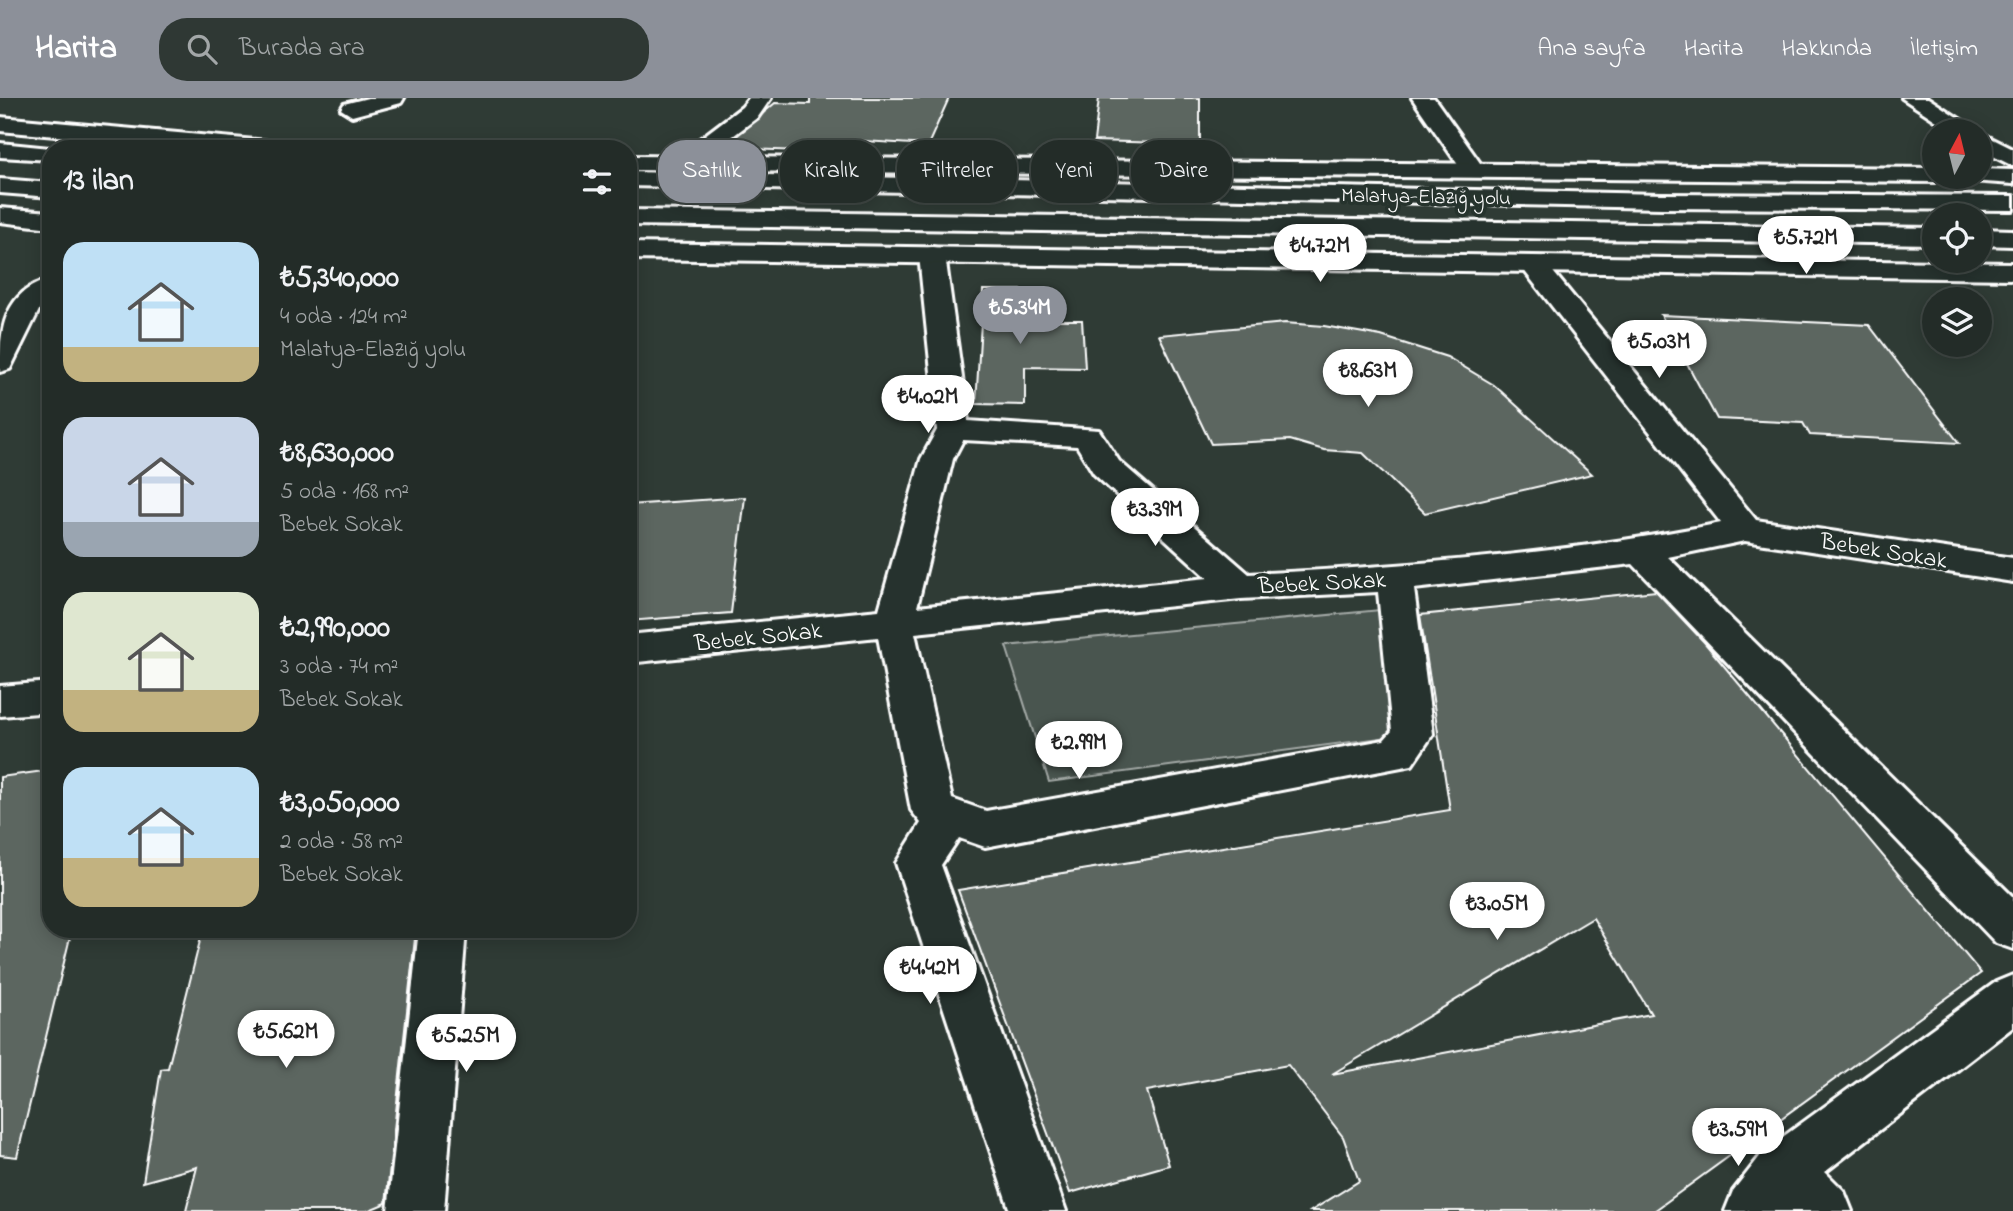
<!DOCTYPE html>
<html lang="tr">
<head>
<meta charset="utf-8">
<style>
	:root { --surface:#232c28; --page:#2f3834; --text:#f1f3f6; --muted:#a3a7a8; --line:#404845; --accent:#8c9099 }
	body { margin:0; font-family:"Indie Flower",sans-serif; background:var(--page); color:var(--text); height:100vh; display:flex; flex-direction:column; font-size:26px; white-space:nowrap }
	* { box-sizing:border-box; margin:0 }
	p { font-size:23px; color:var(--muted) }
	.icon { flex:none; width:38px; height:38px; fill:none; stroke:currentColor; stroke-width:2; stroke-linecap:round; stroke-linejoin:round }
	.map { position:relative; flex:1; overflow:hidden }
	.sheet { position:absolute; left:42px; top:42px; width:595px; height:798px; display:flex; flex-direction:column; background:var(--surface); border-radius:28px; box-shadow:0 4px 18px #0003,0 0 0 2px var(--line) }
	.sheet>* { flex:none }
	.top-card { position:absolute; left:658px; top:42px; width:665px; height:63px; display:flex; gap:14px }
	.needle { width:46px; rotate:7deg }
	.fabs { position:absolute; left:1922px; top:21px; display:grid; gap:14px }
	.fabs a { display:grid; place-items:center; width:70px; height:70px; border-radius:50%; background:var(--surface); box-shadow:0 4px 18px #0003,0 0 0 2px var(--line); font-size:35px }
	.price { position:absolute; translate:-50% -60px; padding:0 16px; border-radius:24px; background:#fff; color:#222; font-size:23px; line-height:46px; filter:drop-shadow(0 2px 4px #0008) }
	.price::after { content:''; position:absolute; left:50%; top:42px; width:21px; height:16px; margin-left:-10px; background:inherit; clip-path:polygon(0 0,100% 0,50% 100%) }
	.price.on { background:var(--accent); color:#fff }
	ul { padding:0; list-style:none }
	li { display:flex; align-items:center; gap:21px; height:175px; padding:0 21px }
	li span { display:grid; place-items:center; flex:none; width:196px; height:140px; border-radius:21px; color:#555 }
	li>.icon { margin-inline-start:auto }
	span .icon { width:84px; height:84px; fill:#fffc; stroke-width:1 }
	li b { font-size:30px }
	h2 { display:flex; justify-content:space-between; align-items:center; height:84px; padding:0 21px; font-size:30px }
	.chip { padding:0 24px; border-radius:28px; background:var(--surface); box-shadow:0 4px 18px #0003,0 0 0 2px var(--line); font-size:24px; line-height:63px }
	.chip.on { background:var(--accent); color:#fff }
	header { display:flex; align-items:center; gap:42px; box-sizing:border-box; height:98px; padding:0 35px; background:var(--accent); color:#fff }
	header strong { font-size:33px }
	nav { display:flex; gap:38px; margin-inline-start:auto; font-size:24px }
	.search { width:490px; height:63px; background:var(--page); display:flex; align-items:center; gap:18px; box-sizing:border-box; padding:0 24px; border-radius:28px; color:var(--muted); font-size:26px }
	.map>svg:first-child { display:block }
	.green { fill:#4a544f; stroke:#a4aaa7; stroke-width:2 }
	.building { fill:#5b6661; stroke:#fff; stroke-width:2; fill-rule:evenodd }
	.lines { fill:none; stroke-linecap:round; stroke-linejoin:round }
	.minor-casing { stroke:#fff; stroke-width:6 }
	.secondary-casing { stroke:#fff; stroke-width:6 }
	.trunk-casing { stroke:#fff; stroke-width:6 }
	.minor { fill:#26332d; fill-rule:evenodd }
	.secondary { fill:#26332d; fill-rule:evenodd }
	.trunk { fill:#26332d; fill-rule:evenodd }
	.labels { text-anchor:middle; stroke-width:7; stroke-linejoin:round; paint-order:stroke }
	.far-street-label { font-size:21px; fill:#fff; stroke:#26332d }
	.street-label { font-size:24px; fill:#fff; stroke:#26332d }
</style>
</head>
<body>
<header>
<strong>Harita</strong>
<div class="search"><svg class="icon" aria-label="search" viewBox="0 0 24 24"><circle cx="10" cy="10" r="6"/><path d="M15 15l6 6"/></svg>Burada ara</div>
<nav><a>Ana sayfa</a><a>Harita</a><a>Hakkında</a><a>İletişim</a></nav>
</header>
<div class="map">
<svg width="2013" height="1113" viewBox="0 0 2013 1113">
	<rect width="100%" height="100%" fill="#2f3b35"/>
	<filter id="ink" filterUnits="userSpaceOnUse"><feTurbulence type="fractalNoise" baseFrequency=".0143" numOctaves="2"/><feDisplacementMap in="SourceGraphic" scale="14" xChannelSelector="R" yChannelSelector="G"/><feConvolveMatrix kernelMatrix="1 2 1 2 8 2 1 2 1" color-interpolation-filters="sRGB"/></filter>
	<g filter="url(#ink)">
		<!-- green -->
		<polygon class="green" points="1401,510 1426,634 1049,684 1006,548"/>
		<!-- building -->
		<g class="building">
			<polygon points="810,0 949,0 928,47 864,43 858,55 722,50 775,5 810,6"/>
			<polygon points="1099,0 1200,0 1200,46 1094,43"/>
			<polygon points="983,192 1029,192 1029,222 1082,222 1085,270 1025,269 1025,307 976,306"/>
			<polygon points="1661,217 1869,227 1959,345 1810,337 1803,325 1717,321"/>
			<polygon points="1285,225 1324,228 1381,238 1447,259 1494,287 1592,376 1425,415 1363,355 1324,352 1290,342 1211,346 1159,237"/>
			<polygon points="745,399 731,515 628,523 628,407"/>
			<path d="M1656,493L1704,544L1981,875L1654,1113H1311L1359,1083L1343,1039L1288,967L1147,993L1169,1067L1070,1095L958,792L1450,712L1420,517ZM1593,820L1651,916L1332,976Z"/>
			<polygon points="51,672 51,831 72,831 17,1059 0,1057 0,679"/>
			<polygon points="203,831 416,831 386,1105 367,1113 186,1113 197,1069 143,1084 161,971 168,970"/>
		</g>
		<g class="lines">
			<defs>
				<g id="minor">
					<polygon points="368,0 404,0 401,5 352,18 341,11 344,6"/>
					<polygon points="749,0 771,0 758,19 688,72 672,72 668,67 672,62 742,9"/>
					<polygon points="1412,0 1434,0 1485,72 1481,77 1465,77"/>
					<polygon points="1902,0 1928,0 1978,33 1952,33"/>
					<polygon points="1979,34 2013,51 2013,68 1979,51"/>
					<path d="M932,149L941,151L945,157L968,323L1099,332L1119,363L1249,476C1407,468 1566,456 1721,425L1523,171L1519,165L1523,159H1541L1756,422L2013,460V484L1745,443L1668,459L2013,799V851L1996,845L1633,466L1414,491L1433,636L1412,667L985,749L959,740L941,767L1066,1113H1010L896,765L921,725L911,712L878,539L628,565V537L879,512L921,361L937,332L919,157L923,151ZM963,342L1077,348L1094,376L1208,480L917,509L953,361ZM1378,494L1392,633L1384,642L986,713L952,701L915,535L1241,501Z"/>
					<path d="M51,181V200L42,206L10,271L0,274C0,233 3,193 51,181Z"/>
					<polygon points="51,584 51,614 0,618 0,588"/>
					<polygon points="419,831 466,831 444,1113 388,1113"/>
					<polygon points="2013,877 2013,929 1825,1074 1844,1093 1852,1113 1725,1113 1733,1093 1765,1052 1996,884"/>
				</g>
				<g id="secondary">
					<polygon points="0,19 279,44 290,51 200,51 0,33"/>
					<polygon points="628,58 1934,70 1934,79 1945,79 1934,84 628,72"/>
					<polygon points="1979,71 2013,72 2013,86 1971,83 1968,79 1979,79"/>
					<polygon points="0,110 51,114 51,130 0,124"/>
					<polygon points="628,145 2013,165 2013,181 628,161"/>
				</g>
				<g id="trunk">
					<polygon points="0,45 60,51 51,51 51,62 0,59"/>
					<polygon points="628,74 1662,96 2013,98 2013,112 1662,110 628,88"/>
					<polygon points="0,81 51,85 51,99 0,95"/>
					<polygon points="628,112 1934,130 1934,146 628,127"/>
					<polygon points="1979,131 2013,132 2013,148 1979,147"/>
				</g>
			</defs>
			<!-- minor casing -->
			<use href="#minor" class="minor-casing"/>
			<!-- secondary casing -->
			<use href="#secondary" class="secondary-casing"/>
			<!-- trunk casing -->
			<use href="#trunk" class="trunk-casing"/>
			<!-- minor -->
			<use href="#minor" class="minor"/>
			<!-- secondary -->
			<use href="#secondary" class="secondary"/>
			<!-- trunk -->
			<use href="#trunk" class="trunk"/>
		</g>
	</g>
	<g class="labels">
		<!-- far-street labels -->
		<g class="far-street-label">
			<text transform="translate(1426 98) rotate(1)" y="7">Malatya-Elazığ yolu</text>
		</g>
		<!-- street labels -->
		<g class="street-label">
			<text transform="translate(1884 452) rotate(9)" y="8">Bebek Sokak</text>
			<text transform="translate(1322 484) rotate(-3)" y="8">Bebek Sokak</text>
			<text transform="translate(758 538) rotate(-6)" y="8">Bebek Sokak</text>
		</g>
	</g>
</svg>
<div class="fabs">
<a><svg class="needle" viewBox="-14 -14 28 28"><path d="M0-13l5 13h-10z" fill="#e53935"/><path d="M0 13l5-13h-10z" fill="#a3a7a8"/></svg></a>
<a><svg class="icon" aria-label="locate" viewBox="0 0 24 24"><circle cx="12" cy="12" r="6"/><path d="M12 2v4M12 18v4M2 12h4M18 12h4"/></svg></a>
<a><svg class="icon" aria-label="layers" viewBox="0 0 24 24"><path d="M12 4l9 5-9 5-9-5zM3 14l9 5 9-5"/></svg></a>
</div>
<b class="price" style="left:1806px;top:178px">₺5.72M</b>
<b class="price" style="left:1320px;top:186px">₺4.72M</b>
<b class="price on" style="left:1020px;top:248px">₺5.34M</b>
<b class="price" style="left:1659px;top:282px">₺5.03M</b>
<b class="price" style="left:1368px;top:311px">₺8.63M</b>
<b class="price" style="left:928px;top:337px">₺4.02M</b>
<b class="price" style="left:1155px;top:450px">₺3.39M</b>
<b class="price" style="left:1079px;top:683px">₺2.99M</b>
<b class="price" style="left:1497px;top:844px">₺3.05M</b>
<b class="price" style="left:930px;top:908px">₺4.42M</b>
<b class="price" style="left:286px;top:972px">₺5.62M</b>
<b class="price" style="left:466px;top:976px">₺5.25M</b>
<b class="price" style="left:1738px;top:1070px">₺3.59M</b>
<div class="top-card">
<a class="chip on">Satılık</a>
<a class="chip">Kiralık</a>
<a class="chip">Filtreler</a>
<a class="chip">Yeni</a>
<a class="chip">Daire</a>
</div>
<section class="sheet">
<h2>13 ilan<svg class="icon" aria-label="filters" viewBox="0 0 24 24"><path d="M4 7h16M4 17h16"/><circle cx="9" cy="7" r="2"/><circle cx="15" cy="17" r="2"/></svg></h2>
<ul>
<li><span style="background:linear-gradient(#bfe0f5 75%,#c2b280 0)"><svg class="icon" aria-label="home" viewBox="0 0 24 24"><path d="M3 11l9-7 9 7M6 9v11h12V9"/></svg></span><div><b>₺5,340,000</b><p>4 oda · 124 m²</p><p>Malatya-Elazığ yolu</p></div></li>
<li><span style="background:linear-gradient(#c9d6e8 75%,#9aa5b1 0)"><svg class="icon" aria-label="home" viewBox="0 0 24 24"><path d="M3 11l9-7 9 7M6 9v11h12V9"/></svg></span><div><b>₺8,630,000</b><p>5 oda · 168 m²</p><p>Bebek Sokak</p></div></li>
<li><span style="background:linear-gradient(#dfe7d0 70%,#c2b280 0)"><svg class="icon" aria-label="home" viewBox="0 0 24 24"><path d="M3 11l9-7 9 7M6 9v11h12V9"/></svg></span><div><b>₺2,990,000</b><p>3 oda · 74 m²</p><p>Bebek Sokak</p></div></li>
<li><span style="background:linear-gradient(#bfe0f5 65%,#c2b280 0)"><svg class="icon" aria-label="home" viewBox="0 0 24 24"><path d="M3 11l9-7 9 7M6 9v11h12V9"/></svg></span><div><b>₺3,050,000</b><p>2 oda · 58 m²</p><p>Bebek Sokak</p></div></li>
</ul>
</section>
</div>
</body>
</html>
